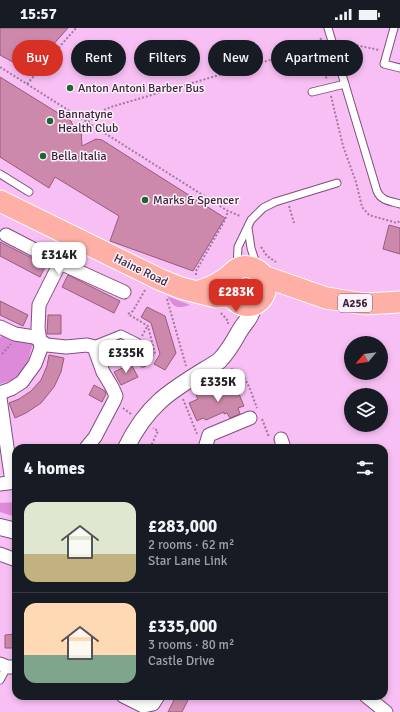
<!DOCTYPE html>
<html lang="en">
<head>
<meta charset="utf-8">
<style>
	:root { --surface:#171b24; --page:#20242c; --text:#f1f3f6; --muted:#9ea1a6; --line:#363941; --accent:#d93025 }
	body { margin:0; font-family:Signika,sans-serif; background:var(--page); color:var(--text); height:100vh; display:flex; flex-direction:column; font-size:15px; white-space:nowrap }
	* { box-sizing:border-box; margin:0 }
	p { font-size:13px; color:var(--muted) }
	.icon { flex:none; width:22px; height:22px; fill:none; stroke:currentColor; stroke-width:2; stroke-linecap:round; stroke-linejoin:round }
	.map { position:relative; flex:1; overflow:hidden }
	.drawer { position:absolute; left:12px; top:416px; width:376px; height:256px; display:flex; flex-direction:column; background:var(--surface); border-radius:12px; box-shadow:0 2px 6px #0003 }
	.drawer>* { flex:none }
	.top-card { position:absolute; left:12px; top:12px; width:376px; height:36px; display:flex; gap:8px }
	.needle { width:26px; rotate:241deg }
	.tools { position:absolute; left:344px; top:308px; display:grid; gap:8px }
	.tools a { display:grid; place-items:center; width:44px; height:44px; border-radius:50%; background:var(--surface); box-shadow:0 2px 6px #0003; font-size:20px }
	.price { position:absolute; translate:-50% -34px; padding:0 9px; border-radius:8px; background:#fff; color:#222; font-size:13px; line-height:26px; filter:drop-shadow(0 1px 2px #0008) }
	.price::after { content:''; position:absolute; left:50%; top:24px; width:12px; height:9px; margin-left:-6px; background:inherit; clip-path:polygon(0 0,100% 0,50% 100%) }
	.price.on { background:var(--accent); color:#fff }
	ul { padding:0; list-style:none }
	li { display:flex; align-items:center; gap:12px; height:100px; padding:0 12px }
	li+li { border-top:1px solid var(--line) }
	li span { display:grid; place-items:center; flex:none; width:112px; height:80px; border-radius:12px; color:#555 }
	li>.icon { margin-inline-start:auto }
	span .icon { width:48px; height:48px; fill:#fffc; stroke-width:1 }
	li b { font-size:17px }
	h2 { display:flex; justify-content:space-between; align-items:center; height:48px; padding:0 12px; font-size:17px }
	.pill { padding:0 14px; border-radius:18px; background:var(--surface); box-shadow:0 2px 6px #0003; font-size:14px; line-height:36px }
	.pill.on { background:var(--accent); color:#fff }
	.status { display:flex; justify-content:space-between; align-items:center; height:28px; padding:0 20px; background:var(--surface); direction:ltr }
	.status svg { height:11px; fill:currentColor }
	.map>svg:first-child { display:block }
	.green { fill:#de8ada }
	.building { fill:#cd89ab; stroke:#995a7b }
	.lines { fill:none; stroke-linecap:round; stroke-linejoin:round }
	.service-casing { stroke:#7f4e7d; stroke-width:9 }
	.minor-casing { stroke:#7f4e7d; stroke-width:15 }
	.tertiary-casing { stroke:#7f4e7d; stroke-width:18 }
	.primary-casing { stroke:#fff; stroke-width:23 }
	.path { stroke:#a1789e; stroke-width:2; stroke-dasharray:2 2; stroke-linecap:butt }
	.service { stroke:#fff; stroke-width:7 }
	.minor { stroke:#fff; stroke-width:13 }
	.tertiary { stroke:#fff; stroke-width:16 }
	.primary { stroke:#ffb0a6; stroke-width:21 }
	.poi-dot { fill:#1f6531; stroke:#fdf2fc; stroke-width:1.5 }
	.labels { text-anchor:middle; stroke-width:3; stroke-linejoin:round; paint-order:stroke }
	.shield { fill:#fdf2fc; stroke:#766375; stroke-width:1 }
	.shield-label { font-size:11px; font-weight:bold; fill:#3c263b }
	.poi-label { font-size:12px; fill:#3c263b; stroke:#fdf2fc; text-anchor:start }
	.street-label { font-size:12px; fill:#3c263b; stroke:#fdf2fc }
</style>
</head>
<body>
<div class="status"><b>15:57</b><svg viewBox="0 0 49 12"><path d="M0 12V9h3v3zM5 12V6h3v6zM10 12V3h3v9zM15 12V0h3v12zM26 1h20v11H26zM47 4h2v5h-2z"/></svg></div>
<div class="map">
<svg width="400" height="684" viewBox="0 0 400 684">
	<rect width="100%" height="100%" fill="#f8bff4"/>
	<!-- green -->
	<g class="green">
		<polygon points="247,245 261,260 245,271 235,255"/>
		<path d="M167,268L190,277C177,281 174,280 167,268Z"/>
		<path d="M3,306L34,316C30,321 30,328 28,334C25,341 19,344 19,351L14,354L10,353L0,356V310Z"/>
		<polygon points="16,474 16,489 0,484 0,475"/>
	</g>
	<!-- building -->
	<g class="building">
		<polygon points="0,0 68,0 35,37 33,44 27,46 23,46 20,38 0,27"/>
		<polygon points="0,49 71,93 73,98 81,102 82,118 96,111 102,112 225,190 193,243 110,213 119,188 55,149 49,160 0,129"/>
		<polygon points="389,197 400,200 400,226 383,221"/>
		<polygon points="0,214 46,237 40,249 0,228"/>
		<polygon points="68,247 120,273 114,285 62,259"/>
		<polygon points="0,273 28,287 23,298 0,287"/>
		<polygon points="147,279 165,288 176,325 165,342 154,336 160,326 151,295 141,289"/>
		<polygon points="48,287 61,287 61,306 47,306"/>
		<polygon points="49,327 64,330 61,344 54,359 41,375 26,385 15,390 9,375 19,371 31,363 41,352 47,338"/>
		<polygon points="131,336 138,349 121,357 114,344"/>
		<polygon points="228,352 237,356 236,359 244,378 238,380 240,386 230,390 227,385 224,386 224,384 206,392 203,390 197,393 189,375 198,371 196,367 204,364 205,366 226,357"/>
		<polygon points="94,357 105,363 106,366 102,374 89,367"/>
		<polygon points="16,606 16,620 5,620 5,607"/>
		<polygon points="176,668 190,668 182,684 168,684"/>
	</g>
	<g class="lines">
		<defs>
			<g id="service">
				<path d="M328,0L377,163C381,173 390,173 400,176"/>
				<polyline points="394,0 384,36 400,40"/>
				<polyline points="312,64 345,56"/>
				<polyline points="0,146 29,164"/>
				<polyline points="248,200 251,220 257,239"/>
				<polyline points="237,239 238,219 251,192 263,180 275,174 337,155"/>
				<polyline points="91,318 121,306 137,314 143,335"/>
				<polyline points="0,652 7,639"/>
			</g>
			<g id="minor">
				<polyline points="6,207 60,235 124,264"/>
				<polyline points="0,299 15,306 34,309 47,317 66,319 87,317 94,319 103,344 112,359 116,368 114,373 95,409 86,420"/>
				<polyline points="0,365 11,361 22,354 35,336 41,320 38,300 39,277 60,235"/>
				<polyline points="0,370 12,454"/>
				<polyline points="281,411 284,420"/>
				<polyline points="205,420 209,407 250,390"/>
				<polyline points="0,456 16,454"/>
				<polyline points="0,526 16,532"/>
				<polyline points="0,636 7,639 16,639"/>
				<polyline points="123,668 143,678 153,676 158,668"/>
				<polyline points="366,668 386,684"/>
			</g>
			<g id="tertiary">
				<path d="M126,420C150,371 176,360 219,333C228,324 233,315 239,304C246,292 251,291 254,276"/>
				<polyline points="0,499 16,503"/>
			</g>
			<g id="primary">
				<polyline points="0,173 161,252 181,260 216,269 230,268"/>
				<polyline points="263,248 326,270 365,276 400,274"/>
				<path d="M197,264C203,262 211,259 217,256C221,253 226,251 230,247C232,245 234,243 237,241C247,235 261,241 265,252C267,258 265,265 262,270C247,289 220,269 230,247"/>
			</g>
		</defs>
		<!-- service casing -->
		<use href="#service" class="service-casing"/>
		<!-- minor casing -->
		<use href="#minor" class="minor-casing"/>
		<!-- tertiary casing -->
		<use href="#tertiary" class="tertiary-casing"/>
		<!-- primary casing -->
		<use href="#primary" class="primary-casing"/>
		<!-- path -->
		<g class="path">
			<polyline points="321,10 318,24 327,52"/>
			<polyline points="341,14 379,22"/>
			<polyline points="0,39 228,183 240,188"/>
			<polyline points="27,56 76,0"/>
			<polyline points="331,68 343,118 356,154 362,179 369,187 397,195 400,193"/>
			<polyline points="88,94 104,82 111,79 324,16"/>
			<polyline points="289,178 294,195"/>
			<polyline points="261,219 267,228 276,234"/>
			<polyline points="196,247 196,243 225,192 228,183"/>
			<polyline points="145,262 133,283 128,286 148,298 155,326 151,328"/>
			<polyline points="167,271 186,338"/>
			<polyline points="221,285 228,293 228,296"/>
			<polyline points="142,308 147,299"/>
			<polyline points="2,326 11,316"/>
			<path d="M231,341C247,343 251,366 257,380"/>
			<polyline points="183,371 197,406"/>
			<polyline points="123,380 131,386"/>
			<polyline points="262,391 269,409"/>
			<polyline points="150,420 158,403 153,400"/>
		</g>
		<!-- service -->
		<use href="#service" class="service"/>
		<!-- minor -->
		<use href="#minor" class="minor"/>
		<!-- tertiary -->
		<use href="#tertiary" class="tertiary"/>
		<!-- primary -->
		<use href="#primary" class="primary"/>
	</g>
	<!-- markers -->
	<g class="poi-dot">
		<circle cx="70" cy="60" r="4"/>
		<circle cx="50" cy="93" r="4"/>
		<circle cx="43" cy="128" r="4"/>
		<circle cx="145" cy="172" r="4"/>
	</g>
	<g class="labels">
		<!-- shield labels -->
		<rect class="shield" x="338" y="266" width="34" height="18" rx="3"/>
		<g class="shield-label">
			<text x="355" y="279">A256</text>
		</g>
		<!-- poi labels -->
		<g class="poi-label">
			<text x="78" y="64">Anton Antoni Barber Bus</text>
			<text x="58" y="90">Bannatyne<tspan x="58" dy="14">Health Club</tspan></text>
			<text x="51" y="132">Bella Italia</text>
			<text x="153" y="176">Marks &amp; Spencer</text>
		</g>
		<!-- street labels -->
		<g class="street-label">
			<text transform="translate(141 242) rotate(26)" y="4">Haine Road</text>
		</g>
	</g>
</svg>
<div class="tools">
<a><svg class="needle" viewBox="-14 -14 28 28"><path d="M0-13l5 13h-10z" fill="#e53935"/><path d="M0 13l5-13h-10z" fill="#9ea1a6"/></svg></a>
<a><svg class="icon" aria-label="layers" viewBox="0 0 24 24"><path d="M12 4l9 5-9 5-9-5zM3 14l9 5 9-5"/></svg></a>
</div>
<b class="price" style="left:59px;top:248px">£314K</b>
<b class="price on" style="left:236px;top:285px">£283K</b>
<b class="price" style="left:126px;top:346px">£335K</b>
<b class="price" style="left:218px;top:375px">£335K</b>
<div class="top-card">
<a class="pill on">Buy</a>
<a class="pill">Rent</a>
<a class="pill">Filters</a>
<a class="pill">New</a>
<a class="pill">Apartment</a>
</div>
<section class="drawer">
<h2>4 homes<svg class="icon" aria-label="filters" viewBox="0 0 24 24"><path d="M4 7h16M4 17h16"/><circle cx="9" cy="7" r="2"/><circle cx="15" cy="17" r="2"/></svg></h2>
<ul>
<li><span style="background:linear-gradient(#dfe7d0 65%,#c2b280 0)"><svg class="icon" aria-label="home" viewBox="0 0 24 24"><path d="M3 11l9-7 9 7M6 9v11h12V9"/></svg></span><div><b>£283,000</b><p>2 rooms · 62 m²</p><p>Star Lane Link</p></div></li>
<li><span style="background:linear-gradient(#ffd9b3 65%,#7fa58c 0)"><svg class="icon" aria-label="home" viewBox="0 0 24 24"><path d="M3 11l9-7 9 7M6 9v11h12V9"/></svg></span><div><b>£335,000</b><p>3 rooms · 80 m²</p><p>Castle Drive</p></div></li>
</ul>
</section>
</div>
</body>
</html>
